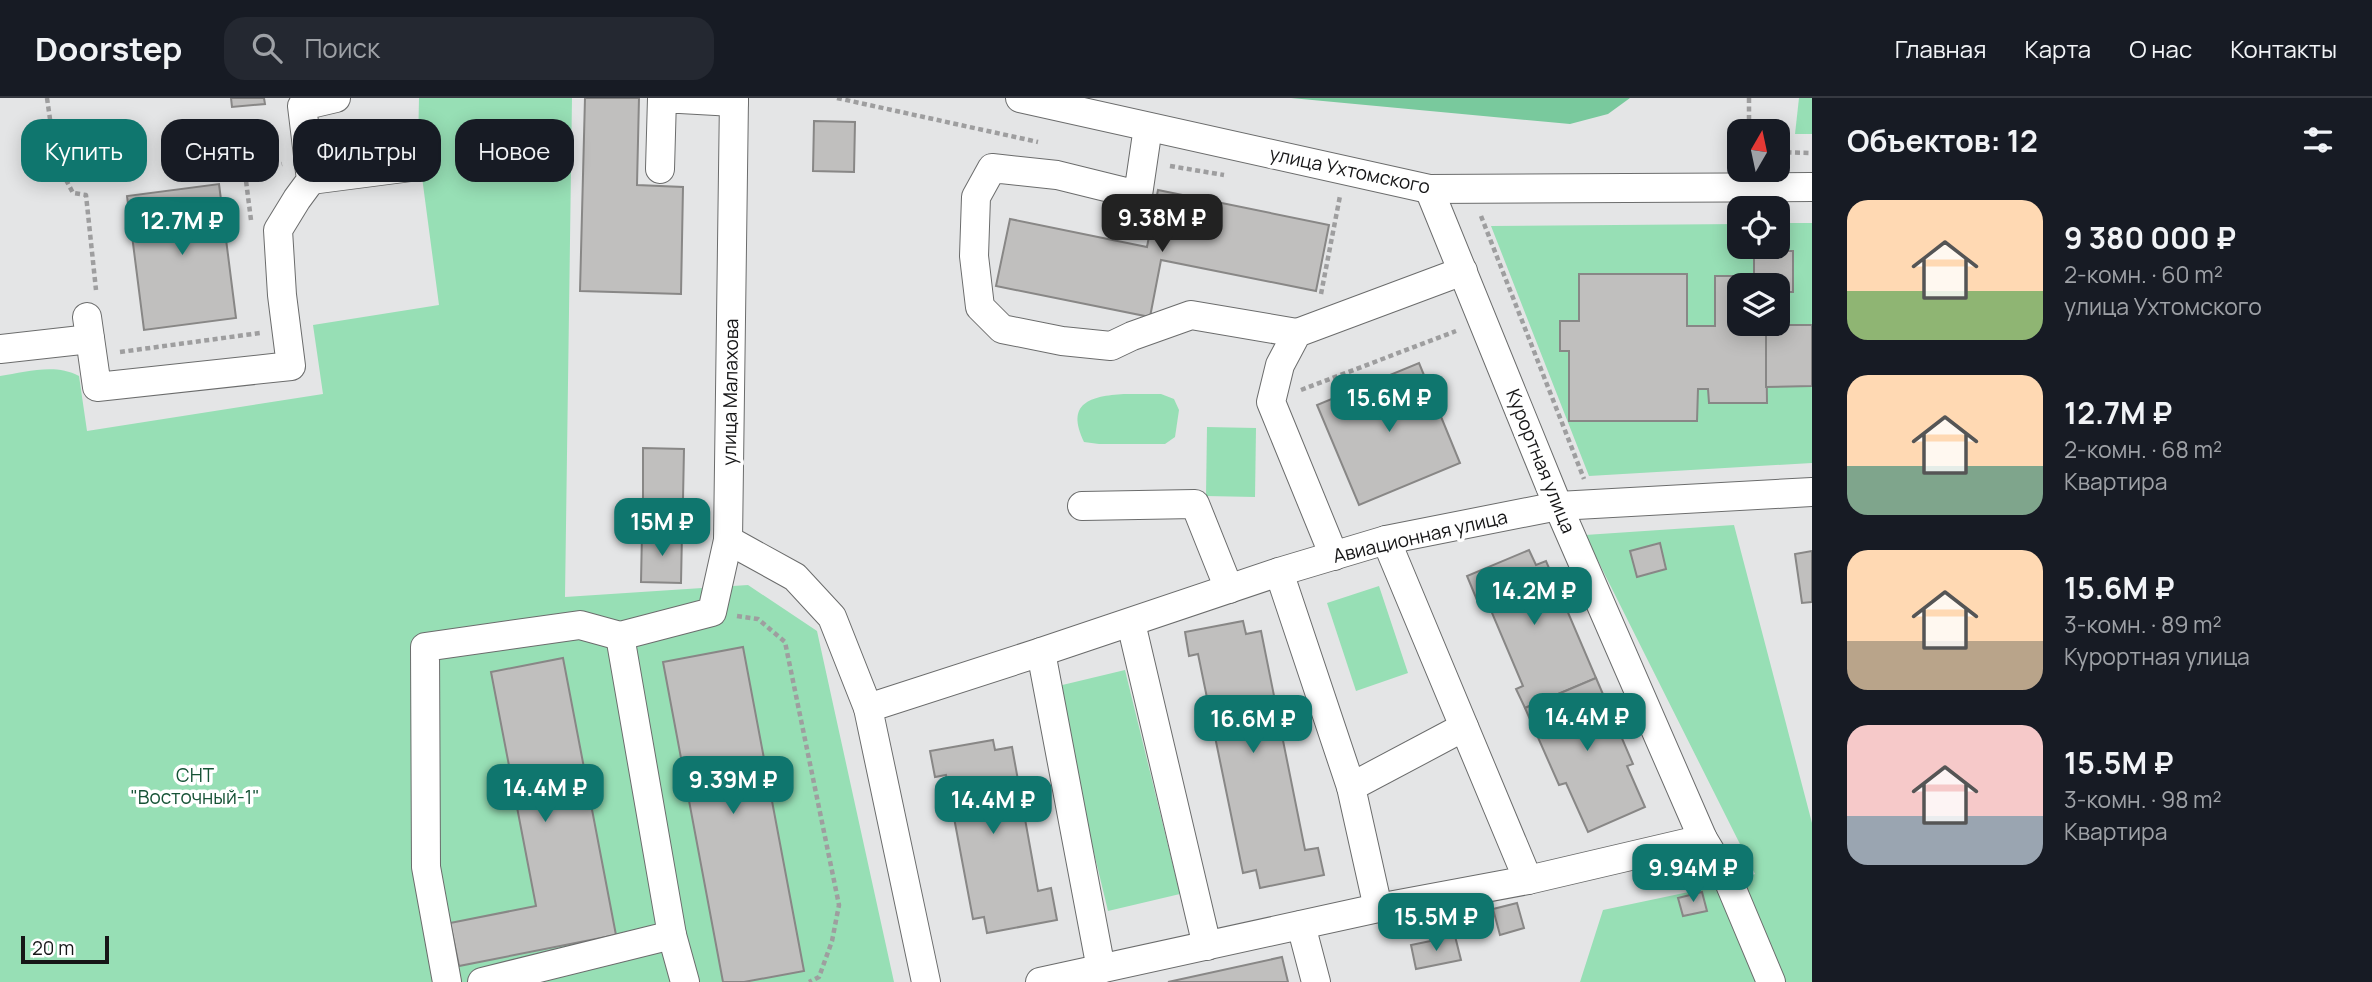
<!DOCTYPE html>
<html lang="ru">
<head>
<meta charset="utf-8">
<style>
	:root { --surface:#171b24; --page:#242831; --text:#f1f3f6; --muted:#9ea1a6; --line:#363941; --accent:#0f766e }
	body { margin:0; font-family:Manrope,sans-serif; background:var(--page); color:var(--text); height:100vh; display:flex; flex-direction:column; font-size:26px; white-space:nowrap }
	* { box-sizing:border-box; margin:0 }
	p { font-size:23px; color:var(--muted) }
	.icon { flex:none; width:38px; height:38px; fill:none; stroke:currentColor; stroke-width:2; stroke-linecap:round; stroke-linejoin:round }
	.map { position:relative; flex:1; overflow:hidden }
	.details { display:flex; flex-direction:column; background:var(--surface); width:560px }
	.details>* { flex:none }
	.guide { position:absolute; left:21px; top:21px; width:665px; height:63px; display:flex; gap:14px }
	.needle { width:46px; rotate:9deg }
	.fabs { position:absolute; left:1727px; top:21px; display:grid; gap:14px }
	.fabs a { display:grid; place-items:center; width:63px; height:63px; border-radius:14px; background:var(--surface); box-shadow:0 4px 18px #0003; font-size:35px }
	.scale { position:absolute; left:21px; bottom:18px; width:88px; box-sizing:border-box; padding-left:7px; border:4px solid #161617; border-top:0; font-size:19px; line-height:24px; white-space:nowrap; color:#161617; -webkit-text-stroke:5px #fff; paint-order:stroke }
	.price { position:absolute; translate:-50% -60px; padding:0 16px; border-radius:14px; background:var(--accent); color:#fff; font-size:23px; line-height:46px; filter:drop-shadow(0 2px 4px #0008) }
	.price::after { content:''; position:absolute; left:50%; top:42px; width:21px; height:16px; margin-left:-10px; background:inherit; clip-path:polygon(0 0,100% 0,50% 100%) }
	.price.active { background:#222; color:#fff }
	ul { padding:0; list-style:none }
	li { display:flex; align-items:center; gap:21px; height:175px; padding:0 35px }
	li span { display:grid; place-items:center; flex:none; width:196px; height:140px; border-radius:21px; color:#555 }
	li>.icon { margin-inline-start:auto }
	span .icon { width:84px; height:84px; fill:#fffc; stroke-width:1 }
	li b { font-size:30px }
	h2 { display:flex; justify-content:space-between; align-items:center; height:84px; padding:0 35px; font-size:30px }
	.chip { padding:0 24px; border-radius:21px; background:var(--surface); box-shadow:0 4px 18px #0003; font-size:24px; line-height:63px }
	.chip.active { background:var(--accent); color:#fff }
	header { display:flex; align-items:center; gap:42px; box-sizing:border-box; height:98px; padding:0 35px; background:var(--surface); border-bottom:2px solid var(--line) }
	header strong { font-size:33px }
	nav { display:flex; gap:38px; margin-inline-start:auto; font-size:24px }
	.search { width:490px; height:63px; background:var(--page); display:flex; align-items:center; gap:18px; box-sizing:border-box; padding:0 24px; border-radius:21px; color:var(--muted); font-size:26px }
	main { display:flex; flex:1; min-height:0 }
	.map>svg:first-child { display:block }
	.green { fill:#97dfb5; fill-rule:evenodd }
	.forest { fill:#79c99d }
	.building { fill:#c0bfbe; stroke:#888786; stroke-width:2 }
	.lines { fill:none; stroke-linecap:round; stroke-linejoin:round }
	.minor-casing { stroke:#6b6c6c; stroke-width:30 }
	.path { stroke:#9e9e9f; stroke-width:4.5; stroke-dasharray:5 3.5; stroke-linecap:butt }
	.minor { stroke:#fff; stroke-width:28 }
	.labels { text-anchor:middle; stroke-width:7; stroke-linejoin:round; paint-order:stroke }
	.street-label { font-size:19px; fill:#161617; stroke:#fff }
	.park-label { font-size:19px; fill:#165336; stroke:#fff }
</style>
</head>
<body>
<header>
<strong>Doorstep</strong>
<div class="search"><svg class="icon" aria-label="search" viewBox="0 0 24 24"><circle cx="10" cy="10" r="6"/><path d="M15 15l6 6"/></svg>Поиск</div>
<nav><a>Главная</a><a>Карта</a><a>О нас</a><a>Контакты</a></nav>
</header>
<main>
<div class="map">
<svg width="1812" height="884" viewBox="0 0 1812 884">
	<rect width="100%" height="100%" fill="#e4e5e6"/>
	<!-- green -->
	<g class="green">
		<path d="M419,0H572L565,499L748,487L817,533L894,884H0V278C26,274 55,265 79,278L87,333L323,296L313,227L439,207L418,49Z"/>
		<polygon points="1799,0 1812,0 1812,36 1795,36"/>
		<path d="M1778,125H1812V365L1589,378L1491,128L1739,126L1740,149H1778ZM1740,187H1778V226H1740Z"/>
		<path d="M1124,296H1161L1174,301L1179,312L1175,339L1165,346H1099L1084,344C1065,305 1090,298 1124,296Z"/>
		<polygon points="1207,329 1256,330 1255,399 1206,398"/>
		<polygon points="1734,427 1812,725 1812,884 1580,884 1603,812 1722,787 1755,776 1585,437"/>
		<polygon points="1379,488 1408,575 1356,593 1327,505"/>
		<polygon points="1125,572 1180,796 1108,813 1054,589"/>
	</g>
	<!-- forest -->
	<polygon class="forest" points="1291,0 1630,0 1608,16 1570,26"/>
	<!-- building -->
	<g class="building">
		<polygon points="231,0 264,0 265,6 232,9"/>
		<polygon points="585,0 639,0 637,87 683,89 681,196 580,193"/>
		<polygon points="814,23 855,24 854,74 813,73"/>
		<polygon points="219,86 236,220 144,232 127,98"/>
		<polygon points="1158,92 1329,127 1316,193 1161,162 1150,219 996,188 1010,121 1147,149"/>
		<polygon points="1754,153 1793,153 1793,194 1778,194 1778,187 1740,187 1740,226 1766,226 1767,305 1709,305 1708,291 1698,291 1697,323 1569,323 1569,253 1560,253 1560,223 1579,223 1579,176 1687,176 1687,228 1715,228 1715,178 1754,178"/>
		<polygon points="1766,227 1812,227 1812,288 1766,289"/>
		<polygon points="1419,265 1460,365 1359,407 1317,307"/>
		<polygon points="643,350 684,351 683,401 643,401"/>
		<polygon points="642,434 682,435 681,485 641,484"/>
		<polygon points="1660,445 1666,471 1637,479 1630,453"/>
		<polygon points="1529,452 1536,467 1546,463 1596,580 1525,610 1516,591 1523,588 1487,503 1479,507 1467,478"/>
		<polygon points="1812,453 1812,504 1802,505 1795,456"/>
		<polygon points="1243,523 1246,536 1261,533 1305,752 1318,750 1324,777 1260,790 1256,772 1243,775 1198,556 1189,558 1185,534"/>
		<polygon points="743,549 804,873 744,884 723,884 663,564"/>
		<polygon points="563,560 616,837 459,868 450,825 536,808 491,574"/>
		<polygon points="1596,580 1633,666 1627,668 1645,709 1588,734 1566,685 1559,687 1525,610"/>
		<polygon points="993,642 995,652 1012,649 1038,793 1051,790 1057,822 987,835 984,819 973,821 946,677 935,679 930,653"/>
		<polygon points="1702,794 1707,813 1683,818 1678,800"/>
		<polygon points="1517,805 1524,830 1500,837 1493,811"/>
		<polygon points="1455,838 1461,862 1416,871 1411,847"/>
		<polygon points="1282,859 1288,884 1168,884"/>
	</g>
	<g class="lines">
		<defs>
			<g id="minor">
				<polyline points="734,0 728,442 795,479 832,519 868,610"/>
				<polyline points="1020,0 1429,91 1812,89"/>
				<polyline points="1148,29 1138,97 1057,77 992,70 976,99 974,158 980,209 1002,231 1062,243 1111,248 1132,238 1191,217 1297,235"/>
				<polyline points="660,71 662,0 734,4"/>
				<polyline points="311,82 411,69"/>
				<polyline points="1429,91 1558,408 1703,741 1729,784 1771,884"/>
				<polyline points="87,219 97,289 291,268 282,197 278,132 297,101 311,82 302,8 336,0"/>
				<polyline points="0,251 90,241"/>
				<polyline points="1082,408 1195,406 1229,491"/>
				<polyline points="1386,442 1528,782"/>
				<polyline points="1334,458 1271,304 1280,267 1297,235 1463,173"/>
				<polyline points="1279,474 1351,689"/>
				<polyline points="1131,525 1207,848"/>
				<polyline points="1041,554 1279,474 1386,442 1558,408 1812,394"/>
				<polyline points="1378,810 1351,689 1464,629"/>
				<polyline points="1301,827 1316,884"/>
				<polyline points="672,837 685,884"/>
				<polyline points="447,884 426,769 425,549 580,527 620,538 712,514 728,442"/>
				<polyline points="482,884 672,837 620,538"/>
				<polyline points="926,884 868,610 1041,554 1101,871"/>
				<polyline points="1040,884 1378,810 1528,782 1703,741"/>
			</g>
		</defs>
		<!-- minor casing -->
		<use href="#minor" class="minor-casing"/>
		<!-- path -->
		<g class="path">
			<polyline points="47,0 56,63 73,95 86,97 96,192"/>
			<polyline points="837,0 1038,44"/>
			<polyline points="1749,0 1749,33"/>
			<polyline points="1778,54 1812,55"/>
			<polyline points="1170,68 1224,77"/>
			<polyline points="1481,118 1584,381"/>
			<polyline points="251,122 245,75 282,66"/>
			<polyline points="1321,196 1340,98"/>
			<polyline points="120,254 260,235"/>
			<polyline points="1301,292 1456,233"/>
			<polyline points="737,518 758,521 785,544 839,807 832,843 819,879 809,884"/>
		</g>
		<!-- minor -->
		<use href="#minor" class="minor"/>
	</g>
	<g class="labels">
		<!-- street labels -->
		<g class="street-label">
			<text transform="translate(1350 72) rotate(12)" y="7">улица Ухтомского</text>
			<text transform="translate(730 294) rotate(-89)" y="7">улица Малахова</text>
			<text transform="translate(1541 363) rotate(68)" y="7">Курортная улица</text>
			<text transform="translate(1420 438) rotate(-13)" y="7">Авиационная улица</text>
		</g>
		<!-- park labels -->
		<g class="park-label">
			<text x="195" y="684">СНТ<tspan x="195" dy="22">"Восточный-1"</tspan></text>
		</g>
	</g>
</svg>
<div class="fabs">
<a><svg class="needle" viewBox="-14 -14 28 28"><path d="M0-13l5 13h-10z" fill="#e53935"/><path d="M0 13l5-13h-10z" fill="#9ea1a6"/></svg></a>
<a><svg class="icon" aria-label="locate" viewBox="0 0 24 24"><circle cx="12" cy="12" r="6"/><path d="M12 2v4M12 18v4M2 12h4M18 12h4"/></svg></a>
<a><svg class="icon" aria-label="layers" viewBox="0 0 24 24"><path d="M12 4l9 5-9 5-9-5zM3 14l9 5 9-5"/></svg></a>
</div>
<div class="scale">20 m</div>
<b class="price active" style="left:1162px;top:156px">9.38M ₽</b>
<b class="price" style="left:182px;top:159px">12.7M ₽</b>
<b class="price" style="left:1389px;top:336px">15.6M ₽</b>
<b class="price" style="left:662px;top:460px">15M ₽</b>
<b class="price" style="left:1534px;top:529px">14.2M ₽</b>
<b class="price" style="left:1587px;top:655px">14.4M ₽</b>
<b class="price" style="left:1253px;top:657px">16.6M ₽</b>
<b class="price" style="left:733px;top:718px">9.39M ₽</b>
<b class="price" style="left:545px;top:726px">14.4M ₽</b>
<b class="price" style="left:993px;top:738px">14.4M ₽</b>
<b class="price" style="left:1693px;top:806px">9.94M ₽</b>
<b class="price" style="left:1436px;top:855px">15.5M ₽</b>
<div class="guide">
<a class="chip active">Купить</a>
<a class="chip">Снять</a>
<a class="chip">Фильтры</a>
<a class="chip">Новое</a>
</div>
</div>
<section class="details">
<h2>Объектов: 12<svg class="icon" aria-label="filters" viewBox="0 0 24 24"><path d="M4 7h16M4 17h16"/><circle cx="9" cy="7" r="2"/><circle cx="15" cy="17" r="2"/></svg></h2>
<ul>
<li><span style="background:linear-gradient(#ffd9b3 65%,#8fb573 0)"><svg class="icon" aria-label="home" viewBox="0 0 24 24"><path d="M3 11l9-7 9 7M6 9v11h12V9"/></svg></span><div><b>9 380 000 ₽</b><p>2-комн. · 60 m²</p><p>улица Ухтомского</p></div></li>
<li><span style="background:linear-gradient(#ffd9b3 65%,#7fa58c 0)"><svg class="icon" aria-label="home" viewBox="0 0 24 24"><path d="M3 11l9-7 9 7M6 9v11h12V9"/></svg></span><div><b>12.7M ₽</b><p>2-комн. · 68 m²</p><p>Квартира</p></div></li>
<li><span style="background:linear-gradient(#ffd9b3 65%,#b9a48a 0)"><svg class="icon" aria-label="home" viewBox="0 0 24 24"><path d="M3 11l9-7 9 7M6 9v11h12V9"/></svg></span><div><b>15.6M ₽</b><p>3-комн. · 89 m²</p><p>Курортная улица</p></div></li>
<li><span style="background:linear-gradient(#f6c9c9 65%,#9aa5b1 0)"><svg class="icon" aria-label="home" viewBox="0 0 24 24"><path d="M3 11l9-7 9 7M6 9v11h12V9"/></svg></span><div><b>15.5M ₽</b><p>3-комн. · 98 m²</p><p>Квартира</p></div></li>
</ul>
</section>
</main>
</body>
</html>
